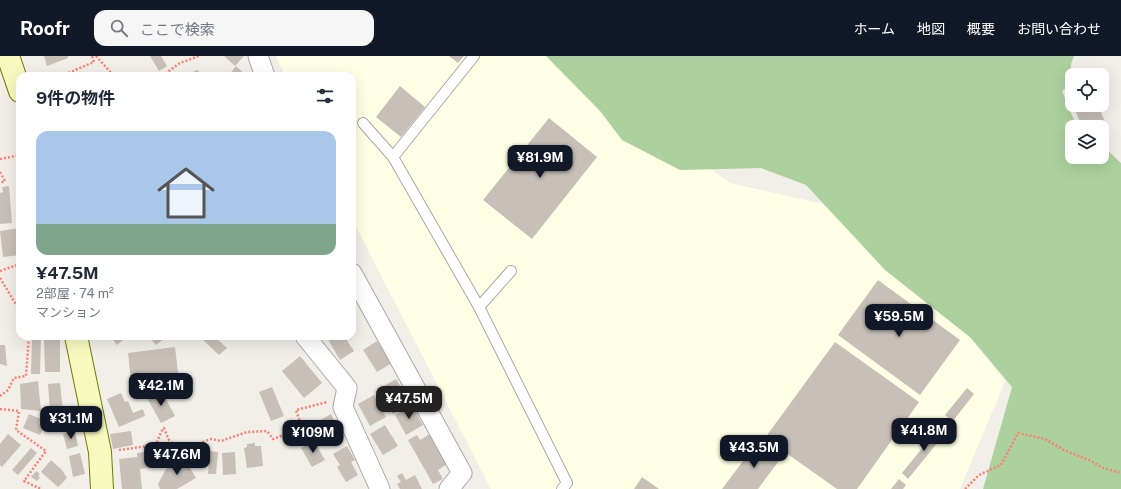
<!DOCTYPE html>
<html lang="ja">
<head>
<meta charset="utf-8">
<style>
	:root { --surface:#fff; --page:#f6f6f7; --text:#1f2937; --muted:#747a83; --accent:#111827 }
	body { margin:0; font-family:"Public Sans","Noto Sans JP",sans-serif; background:var(--page); color:var(--text); height:100vh; display:flex; flex-direction:column; font-size:15px; white-space:nowrap }
	* { box-sizing:border-box; margin:0 }
	p { font-size:13px; color:var(--muted) }
	.icon { flex:none; width:22px; height:22px; fill:none; stroke:currentColor; stroke-width:2; stroke-linecap:round; stroke-linejoin:round }
	.map { position:relative; flex:1; overflow:hidden }
	.sheet { position:absolute; left:16px; top:16px; width:340px; height:268px; display:flex; flex-direction:column; background:var(--surface); border-radius:12px; box-shadow:0 4px 16px #0002 }
	.sheet>* { flex:none }
	.controls { position:absolute; left:1065px; top:12px; display:grid; gap:8px }
	.controls a { display:grid; place-items:center; width:44px; height:44px; border-radius:8px; background:var(--surface); box-shadow:0 4px 16px #0002; font-size:20px }
	.price { position:absolute; translate:-50% -34px; padding:0 9px; border-radius:8px; background:var(--accent); color:#fff; font-size:13px; line-height:26px; filter:drop-shadow(0 1px 2px #0008) }
	.price::after { content:''; position:absolute; left:50%; top:24px; width:12px; height:9px; margin-left:-6px; background:inherit; clip-path:polygon(0 0,100% 0,50% 100%) }
	.price.current { background:#222; color:#fff }
	ul { padding:0; list-style:none }
	li { display:grid; align-content:center; gap:8px; height:212px; padding:0 20px }
	li span { display:grid; place-items:center; height:124px; border-radius:12px; color:#555 }
	li>.icon { margin-inline-start:auto }
	span .icon { width:72px; height:72px; fill:#fffc; stroke-width:1 }
	li b { font-size:17px }
	h2 { display:flex; justify-content:space-between; align-items:center; height:48px; padding:0 20px; font-size:17px }
	header { display:flex; align-items:center; gap:24px; box-sizing:border-box; height:56px; padding:0 20px; background:var(--accent); color:#fff }
	header strong { font-size:19px }
	nav { display:flex; gap:22px; margin-inline-start:auto; font-size:14px }
	.search { width:280px; height:36px; background:var(--page); display:flex; align-items:center; gap:10px; box-sizing:border-box; padding:0 14px; border-radius:12px; color:var(--muted); font-size:15px }
	.map>svg:first-child { display:block }
	.education { fill:#ffffe5 }
	.forest { fill:#add19e }
	.building { fill:#c7bfb8 }
	.lines { fill:none; stroke-linecap:round; stroke-linejoin:round }
	.lane-casing { stroke:#a9a9a9; stroke-width:12 }
	.street-casing { stroke:#a9a9a9; stroke-width:21 }
	.secondary-casing { stroke:#707d05; stroke-width:24 }
	.path { stroke:#fa8072; stroke-width:2.5; stroke-dasharray:2 2; stroke-linecap:butt }
	.lane { stroke:#fff; stroke-width:10 }
	.street { stroke:#fff; stroke-width:19 }
	.secondary { stroke:#f7fabf; stroke-width:22 }
</style>
</head>
<body>
<header>
<strong>Roofr</strong>
<div class="search"><svg class="icon" aria-label="search" viewBox="0 0 24 24"><circle cx="10" cy="10" r="6"/><path d="M15 15l6 6"/></svg>ここで検索</div>
<nav><a>ホーム</a><a>地図</a><a>概要</a><a>お問い合わせ</a></nav>
</header>
<div class="map">
<svg width="1121" height="433" viewBox="0 0 1121 433">
	<rect width="100%" height="100%" fill="#f2efe9"/>
	<!-- education -->
	<polygon class="education" points="276,0 555,0 730,127 840,152 958,267 1005,325 960,433 491,433 352,163 352,20 285,20"/>
	<!-- forest -->
	<polygon class="forest" points="546,0 1074,0 1071,8 1072,28 1062,35 1077,71 1072,71 1072,101 1102,101 1102,89 1121,107 1121,433 983,433 1012,331 971,282 885,214 806,129 761,112 680,114 622,84 600,55"/>
	<!-- building -->
	<g class="building">
		<polygon points="44,0 68,0 68,2 47,10"/>
		<polygon points="150,0 161,0 167,10 159,15"/>
		<polygon points="224,0 244,0 235,10"/>
		<polygon points="449,0 464,0 458,7"/>
		<polygon points="236,10 247,20 228,20"/>
		<polygon points="198,14 201,20 188,20 187,18"/>
		<polygon points="400,30 425,51 401,81 376,61"/>
		<polygon points="1073,49 1098,49 1107,71 1102,74 1102,71 1082,71"/>
		<polygon points="549,62 597,101 532,183 483,144"/>
		<polygon points="9,130 12,167 0,168 0,137 3,136 2,131"/>
		<polygon points="20,172 20,199 3,201 0,175"/>
		<polygon points="878,224 960,284 920,339 838,279"/>
		<polygon points="32,280 41,280 40,318 31,318"/>
		<polygon points="110,280 128,280 117,289"/>
		<polygon points="148,280 166,280 166,281 156,289"/>
		<polygon points="199,280 214,280 227,292 219,299"/>
		<polygon points="326,280 344,280 354,295 340,304"/>
		<polygon points="44,282 60,282 60,316 45,316"/>
		<polygon points="377,285 392,307 377,316 363,294"/>
		<polygon points="835,286 919,346 857,433 837,433 765,382"/>
		<polygon points="0,289 5,289 7,310 0,308"/>
		<polygon points="175,291 179,324 164,326 163,320 131,324 128,297"/>
		<polygon points="300,300 322,327 304,342 282,315"/>
		<polygon points="396,323 411,348 393,358 379,333"/>
		<polygon points="38,325 41,355 21,353 20,328"/>
		<polygon points="60,327 64,366 51,367 48,328"/>
		<polygon points="272,331 284,360 271,365 259,336"/>
		<polygon points="967,332 974,338 953,365 945,359"/>
		<polygon points="161,334 175,360 161,367 147,342"/>
		<polygon points="121,337 125,346 128,345 133,357 143,353 145,360 119,371 107,343"/>
		<polygon points="374,339 386,361 370,370 358,348"/>
		<polygon points="412,350 423,369 406,379 395,359"/>
		<polygon points="29,358 41,363 39,367 44,370 40,379 23,372"/>
		<polygon points="331,358 340,376 325,384 315,367"/>
		<polygon points="385,369 398,390 383,399 370,378"/>
		<polygon points="941,369 947,375 908,423 902,417"/>
		<polygon points="75,375 78,390 67,393 63,378"/>
		<polygon points="131,375 133,389 113,393 110,378"/>
		<polygon points="8,378 21,389 2,411 0,409 0,388"/>
		<polygon points="430,378 447,408 438,414 443,423 433,428 408,384 417,379 420,384"/>
		<polygon points="314,385 325,404 312,411 301,392"/>
		<polygon points="758,385 781,402 758,433 722,433"/>
		<polygon points="255,387 255,390 261,390 263,410 247,412 244,392 247,391 247,388"/>
		<polygon points="347,390 355,404 351,406 358,419 346,426 337,411 340,409 333,398"/>
		<polygon points="31,392 37,397 18,419 12,414"/>
		<polygon points="201,394 218,396 216,418 208,418 209,407 200,406"/>
		<polygon points="154,395 152,411 140,413 142,433 122,433 119,403 137,401 137,397"/>
		<polygon points="235,396 236,418 223,419 222,397"/>
		<polygon points="80,397 85,418 73,421 69,400"/>
		<polygon points="185,403 196,422 177,433 160,433 158,428 166,413"/>
		<polygon points="51,404 62,414 67,422 58,431 41,416"/>
		<polygon points="36,415 40,418 38,420 40,422 37,425 31,421"/>
		<polygon points="402,417 406,424 415,419 422,433 400,433 397,428 401,426 397,420"/>
		<polygon points="642,421 659,433 634,433"/>
		<polygon points="899,423 906,429 903,433 891,433"/>
	</g>
	<g class="lines">
		<defs>
			<g id="lane">
				<polyline points="363,67 393,101 479,251 567,427 562,433"/>
				<polyline points="393,101 474,0"/>
				<polyline points="479,251 511,215"/>
			</g>
			<g id="street">
				<polyline points="258,0 265,20"/>
				<polyline points="352,217 462,417 449,433"/>
				<polyline points="305,280 347,332 343,351 380,433"/>
			</g>
			<g id="secondary">
				<polyline points="8,0 20,35"/>
				<polyline points="76,280 100,396 102,433"/>
			</g>
		</defs>
		<!-- lane casing -->
		<use href="#lane" class="lane-casing"/>
		<!-- street casing -->
		<use href="#street" class="street-casing"/>
		<!-- secondary casing -->
		<use href="#secondary" class="secondary-casing"/>
		<!-- path -->
		<g class="path">
			<polyline points="96,0 114,20"/>
			<polyline points="61,20 94,6 92,0"/>
			<polyline points="162,20 180,7 199,0"/>
			<polyline points="0,103 20,99"/>
			<polyline points="0,116 5,125 0,127"/>
			<polyline points="0,215 20,208"/>
			<polyline points="0,222 20,255"/>
			<polyline points="0,340 8,334 14,322 26,320 29,280"/>
			<polyline points="0,353 19,355 16,374 46,395 24,425 41,433"/>
			<polyline points="119,394 156,389 161,376 164,372 169,384 180,394 211,383 221,385 247,376 267,375 273,383 302,372 296,354 327,346"/>
			<polyline points="965,433 979,419 1001,409 1018,377 1045,383 1064,394 1091,405 1103,412 1121,417"/>
		</g>
		<!-- lane -->
		<use href="#lane" class="lane"/>
		<!-- street -->
		<use href="#street" class="street"/>
		<!-- secondary -->
		<use href="#secondary" class="secondary"/>
	</g>
</svg>
<div class="controls">
<a><svg class="icon" aria-label="locate" viewBox="0 0 24 24"><circle cx="12" cy="12" r="6"/><path d="M12 2v4M12 18v4M2 12h4M18 12h4"/></svg></a>
<a><svg class="icon" aria-label="layers" viewBox="0 0 24 24"><path d="M12 4l9 5-9 5-9-5zM3 14l9 5 9-5"/></svg></a>
</div>
<b class="price" style="left:540px;top:123px">¥81.9M</b>
<b class="price" style="left:899px;top:282px">¥59.5M</b>
<b class="price" style="left:161px;top:351px">¥42.1M</b>
<b class="price current" style="left:409px;top:364px">¥47.5M</b>
<b class="price" style="left:71px;top:384px">¥31.1M</b>
<b class="price" style="left:924px;top:396px">¥41.8M</b>
<b class="price" style="left:313px;top:398px">¥109M</b>
<b class="price" style="left:754px;top:413px">¥43.5M</b>
<b class="price" style="left:177px;top:420px">¥47.6M</b>
<section class="sheet">
<h2>9件の物件<svg class="icon" aria-label="filters" viewBox="0 0 24 24"><path d="M4 7h16M4 17h16"/><circle cx="9" cy="7" r="2"/><circle cx="15" cy="17" r="2"/></svg></h2>
<ul>
<li><span style="background:linear-gradient(#a9c7e8 75%,#7fa58c 0)"><svg class="icon" aria-label="home" viewBox="0 0 24 24"><path d="M3 11l9-7 9 7M6 9v11h12V9"/></svg></span><div><b>¥47.5M</b><p>2部屋 · 74 m²</p><p>マンション</p></div></li>
</ul>
</section>
</div>
</body>
</html>
